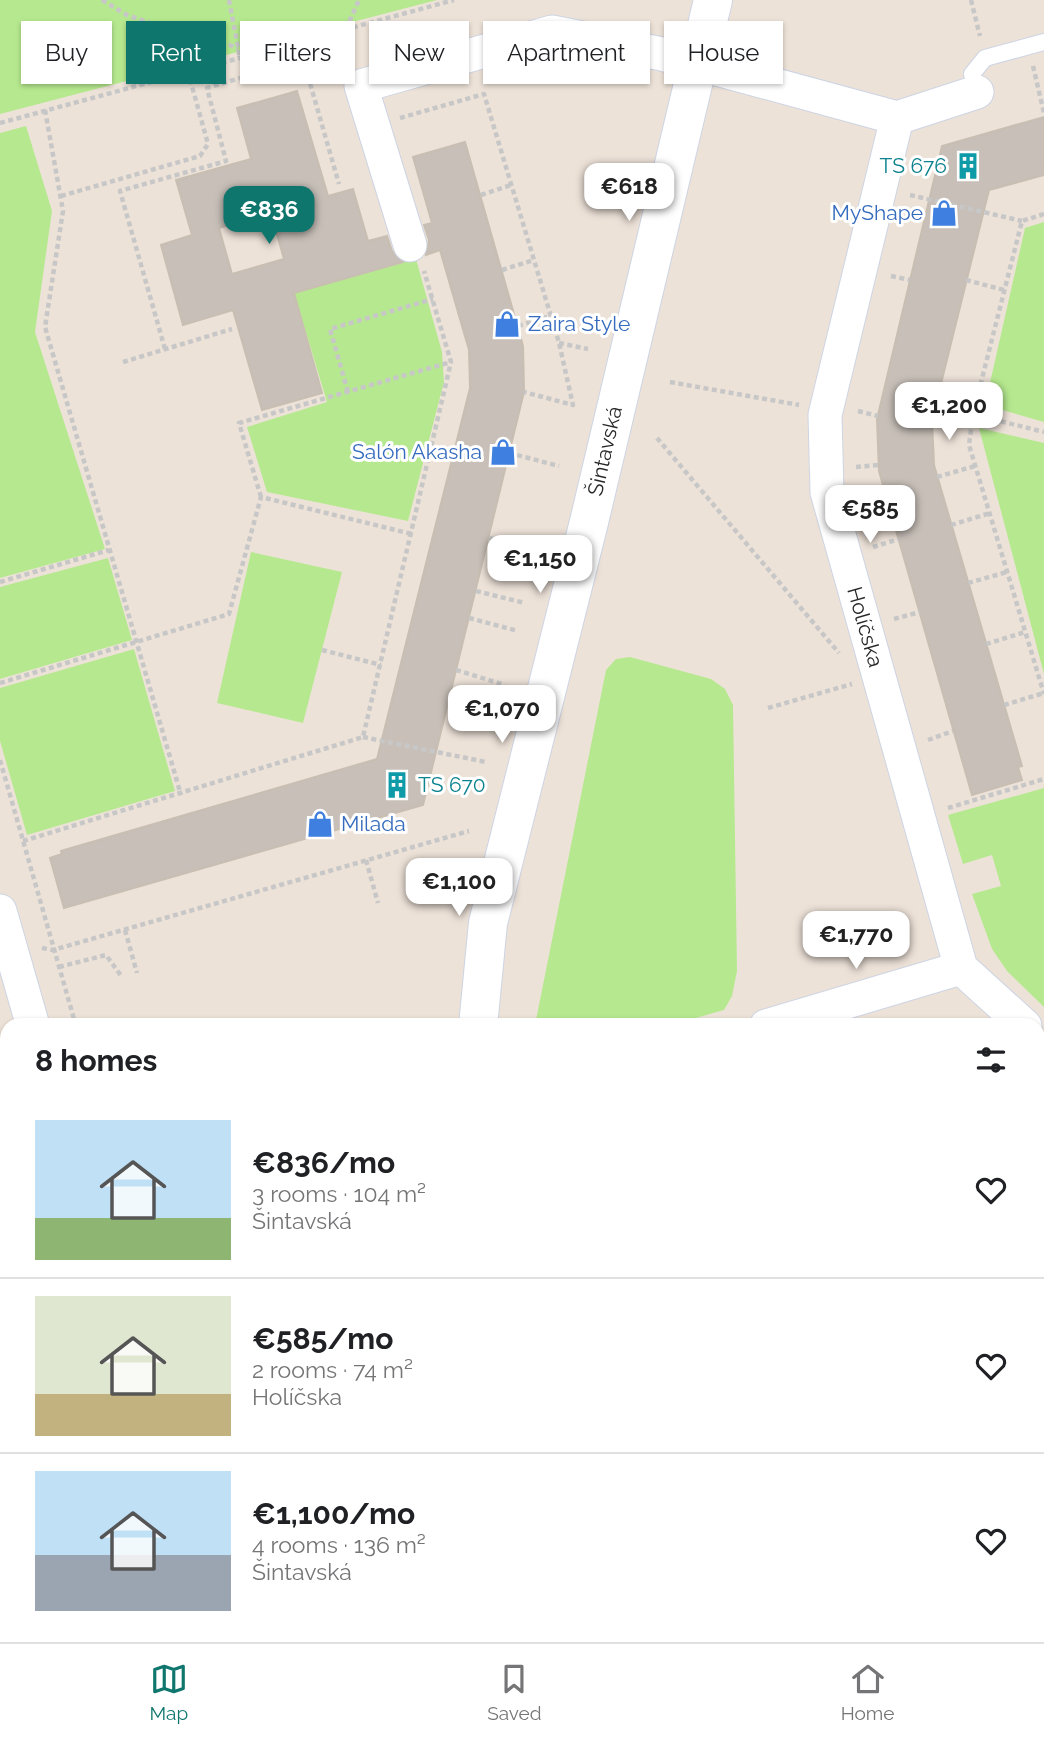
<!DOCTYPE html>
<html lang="en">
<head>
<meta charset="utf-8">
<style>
	:root { --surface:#fff; --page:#f2f2f2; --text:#202124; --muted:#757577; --line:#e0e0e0; --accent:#0f766e }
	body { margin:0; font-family:Raleway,sans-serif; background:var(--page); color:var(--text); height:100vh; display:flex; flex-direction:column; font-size:26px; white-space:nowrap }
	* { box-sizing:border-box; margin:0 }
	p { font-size:23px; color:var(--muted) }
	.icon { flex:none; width:38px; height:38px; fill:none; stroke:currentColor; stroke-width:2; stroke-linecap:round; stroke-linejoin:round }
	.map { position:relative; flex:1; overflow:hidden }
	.details { position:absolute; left:0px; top:1018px; width:1045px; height:625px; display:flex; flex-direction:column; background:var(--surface); border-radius:21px 21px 0 0; box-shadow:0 2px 5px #0004 }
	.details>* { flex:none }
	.banner { position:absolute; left:21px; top:21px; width:1003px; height:63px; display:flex; gap:14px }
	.price { position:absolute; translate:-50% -60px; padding:0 16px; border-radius:14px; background:#fff; color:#222; font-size:23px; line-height:46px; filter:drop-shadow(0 2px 4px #0008) }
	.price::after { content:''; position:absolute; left:50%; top:42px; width:21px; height:16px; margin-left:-10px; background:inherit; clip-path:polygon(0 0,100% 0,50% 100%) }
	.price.active { background:var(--accent); color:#fff }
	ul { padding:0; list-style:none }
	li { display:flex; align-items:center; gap:21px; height:175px; padding:0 35px }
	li+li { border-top:2px solid var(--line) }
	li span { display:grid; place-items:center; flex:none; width:196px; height:140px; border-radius:0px; color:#555 }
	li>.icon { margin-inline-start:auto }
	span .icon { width:84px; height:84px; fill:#fffc; stroke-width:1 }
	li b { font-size:30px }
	h2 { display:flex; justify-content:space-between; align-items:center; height:84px; padding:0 35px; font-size:30px }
	.tag { padding:0 24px; border-radius:0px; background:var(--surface); box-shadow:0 2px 5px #0004; font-size:24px; line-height:63px }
	.tag.active { background:var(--accent); color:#fff }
	.tab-bar { display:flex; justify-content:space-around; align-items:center; height:98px; border-top:2px solid var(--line); background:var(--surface); font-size:19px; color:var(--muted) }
	.tab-bar a { display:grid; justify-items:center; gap:4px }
	.tab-bar .active { color:var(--accent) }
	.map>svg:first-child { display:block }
	.green { fill:#b6e98f }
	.building { fill:#c7bfb8; stroke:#c8beb2; stroke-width:2; fill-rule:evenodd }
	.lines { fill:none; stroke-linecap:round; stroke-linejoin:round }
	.lane-casing { stroke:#cdd4e3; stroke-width:18 }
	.street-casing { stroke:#cdd4e3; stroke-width:35 }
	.secondary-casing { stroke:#cdd4e3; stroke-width:40 }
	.path { stroke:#c7c7c7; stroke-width:4.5; stroke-dasharray:5 3.5; stroke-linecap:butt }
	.lane { stroke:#fff; stroke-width:16 }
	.street { stroke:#fff; stroke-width:33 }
	.secondary { stroke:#fff; stroke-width:38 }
	.labels { text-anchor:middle; stroke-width:6; stroke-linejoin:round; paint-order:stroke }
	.culture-label { font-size:21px; fill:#0d838f; stroke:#fff; text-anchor:end }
	.shop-label { font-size:21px; fill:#366cbe; stroke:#fff; text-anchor:end }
	.street-label { font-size:21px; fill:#282828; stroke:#fff }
</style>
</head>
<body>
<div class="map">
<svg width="1044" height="1642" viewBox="0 0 1044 1642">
	<rect width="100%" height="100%" fill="#ede2d8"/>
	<!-- green -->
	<g class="green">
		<polygon points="0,0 437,0 0,114"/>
		<polygon points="26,126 52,211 35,332 105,549 0,578 0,133"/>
		<polygon points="1044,222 1044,422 985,405 1025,228"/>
		<polygon points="416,259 442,352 444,382 408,521 267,492 247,427 327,402 294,293"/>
		<polygon points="979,428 1044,443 1044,674"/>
		<polygon points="251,552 342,572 303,723 217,703"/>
		<polygon points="108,558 132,640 0,679 0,587"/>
		<polygon points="134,649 175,791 27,835 0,741 0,688"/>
		<polygon points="630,657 711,679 725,689 733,705 737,971 732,996 724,1010 671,1025 535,1025 606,670 616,659"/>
		<polygon points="1044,788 1044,1007 1007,971 992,949 972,894 1001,886 992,855 963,864 948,815"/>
		<polygon points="7,1074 7,1208 0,1210 0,1076"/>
		<polygon points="7,1390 7,1621 0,1623 0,1392"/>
		<polygon points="1044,1400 1044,1610 1038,1612 1038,1401"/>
		<polygon points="181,1636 294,1636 295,1642 193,1642"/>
		<polygon points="636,1636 957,1636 937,1642 637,1642"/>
	</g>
	<!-- building -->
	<g class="building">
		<path d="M297,91L328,196L353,189L368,241L387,236L392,251L403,262L294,293L322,393L262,410L233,310L183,325L161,245L192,235L176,180L251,159L237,108ZM271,213L284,259L232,274L219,228Z"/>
		<polygon points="1044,117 1044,175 989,190 932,420 934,465 1022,766 1018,767 1022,780 972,795 879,471 877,419 942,146"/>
		<polygon points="465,142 523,346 524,392 423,805 64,908 50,858 62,854 61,851 377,759 470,388 469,350 440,250 426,255 429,240 424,225 432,223 413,157"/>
	</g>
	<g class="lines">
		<defs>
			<polyline id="lane" points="977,92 972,74 985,58 1044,42"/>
			<g id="street">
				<polyline points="897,118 825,415 827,492 961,968 1025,1026"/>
				<polyline points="410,245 361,86 552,32 662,54 897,118 977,92"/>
				<polyline points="0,911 33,1026"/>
				<polyline points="766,1026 961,968"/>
				<polyline points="0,1238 7,1236"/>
			</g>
			<g id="secondary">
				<polyline points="478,1026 488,923 589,522 713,0"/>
				<polyline points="585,1636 587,1642"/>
			</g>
		</defs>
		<!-- lane casing -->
		<use href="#lane" class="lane-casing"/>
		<!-- street casing -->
		<use href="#street" class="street-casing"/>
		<!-- secondary casing -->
		<use href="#secondary" class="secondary-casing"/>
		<!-- path -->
		<g class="path">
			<polyline points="102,0 127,15 176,32 211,36 238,49"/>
			<polyline points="229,0 240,58"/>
			<polyline points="971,0 980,36"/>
			<polyline points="346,29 359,0"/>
			<polyline points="1033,66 1044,113"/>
			<polyline points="45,110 63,211 45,327 181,795"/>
			<polyline points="400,118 484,94 559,343 573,405 524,392"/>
			<polyline points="0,123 454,0"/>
			<polyline points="481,195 511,185"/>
			<polyline points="910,195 1022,221"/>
			<polyline points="61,196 200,156 208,144 188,72"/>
			<polyline points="1044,214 1022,221 973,414 969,445 1044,694"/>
			<polyline points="502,270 534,260"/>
			<polyline points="891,276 910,280"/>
			<polyline points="966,280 1004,290"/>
			<polyline points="518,326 550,316"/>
			<polyline points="559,343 588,349"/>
			<polyline points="165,349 120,191 226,161 207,88 303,59 339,184"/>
			<polyline points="123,362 232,329"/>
			<polyline points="670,382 799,405"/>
			<polyline points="348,392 330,329 433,299"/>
			<polyline points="935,405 1044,432"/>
			<polyline points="858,411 878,416"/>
			<polyline points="657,438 839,653"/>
			<polyline points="509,453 559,466"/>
			<polyline points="856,467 879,465"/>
			<polyline points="937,477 975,466"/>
			<polyline points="261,497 239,423 451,362"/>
			<polyline points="951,525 990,513"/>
			<polyline points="489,538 538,550"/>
			<polyline points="873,547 899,539"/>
			<polyline points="0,582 109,550"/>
			<polyline points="968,583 1007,572"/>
			<polyline points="476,591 525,603"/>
			<polyline points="469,618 518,631"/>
			<polyline points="894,619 920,612"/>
			<polyline points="986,644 1025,632"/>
			<polyline points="322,650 381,665"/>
			<polyline points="456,670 505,685"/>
			<polyline points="0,683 229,614 261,497 412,534"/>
			<polyline points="1004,705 1044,693"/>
			<polyline points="768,708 852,684"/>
			<polyline points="363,737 486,762"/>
			<polyline points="928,740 953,731"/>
			<polyline points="0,760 76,1026"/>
			<polyline points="948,808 1044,779"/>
			<polyline points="23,841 363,737 451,362 424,271"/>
			<polyline points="366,860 378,903"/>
			<polyline points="125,930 137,973"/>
			<polyline points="42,948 53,950 469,831"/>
			<polyline points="59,967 106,955 122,977"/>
			<polyline points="0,1069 7,1067"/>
			<polyline points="1038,1166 1044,1172"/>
			<polyline points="1038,1232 1044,1230"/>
			<polyline points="0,1298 7,1296"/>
			<polyline points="0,1382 7,1380"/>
			<polyline points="1038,1384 1044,1382"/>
			<polyline points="1038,1395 1044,1393"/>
			<polyline points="0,1517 7,1515"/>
			<polyline points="244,1636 246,1642"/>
			<polyline points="277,1636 283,1642"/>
			<polyline points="472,1636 473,1642"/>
			<polyline points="904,1636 906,1642"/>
		</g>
		<!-- lane -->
		<use href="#lane" class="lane"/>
		<!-- street -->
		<use href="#street" class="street"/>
		<!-- secondary -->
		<use href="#secondary" class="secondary"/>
	</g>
	<!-- icons -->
	<defs>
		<symbol id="building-bare" viewBox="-9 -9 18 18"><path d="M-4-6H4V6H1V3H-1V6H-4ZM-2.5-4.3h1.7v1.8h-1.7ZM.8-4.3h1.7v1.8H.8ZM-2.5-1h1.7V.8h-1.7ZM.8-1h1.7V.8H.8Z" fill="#0f9aa8" stroke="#fff" stroke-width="2.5" paint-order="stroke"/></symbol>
		<symbol id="shop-bare" viewBox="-9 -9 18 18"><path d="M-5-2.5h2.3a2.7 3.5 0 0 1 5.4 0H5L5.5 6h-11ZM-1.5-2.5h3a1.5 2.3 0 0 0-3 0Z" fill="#3f7fe0" stroke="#fff" stroke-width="2.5" paint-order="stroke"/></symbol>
	</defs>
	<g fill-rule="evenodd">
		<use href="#building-bare" x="949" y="147" width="38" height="38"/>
		<use href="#shop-bare" x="925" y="194" width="38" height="38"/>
		<use href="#shop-bare" x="488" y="305" width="38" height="38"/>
		<use href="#shop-bare" x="484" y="433" width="38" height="38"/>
		<use href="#building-bare" x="378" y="766" width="38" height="38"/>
		<use href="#shop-bare" x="301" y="805" width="38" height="38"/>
	</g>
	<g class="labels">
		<!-- culture labels -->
		<g class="culture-label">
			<text x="947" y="173">TS 676</text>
			<text x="418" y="792" text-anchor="start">TS 670</text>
		</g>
		<!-- shop labels -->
		<g class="shop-label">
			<text x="923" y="220">MyShape</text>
			<text x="528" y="331" text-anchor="start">Zaira Style</text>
			<text x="482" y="459">Salón Akasha</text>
			<text x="341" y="831" text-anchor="start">Milada</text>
		</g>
		<!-- street labels -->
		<g class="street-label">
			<text transform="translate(605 451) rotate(-77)" y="7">Šintavská</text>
			<text transform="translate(865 627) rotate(74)" y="7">Holíčska</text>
		</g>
	</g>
</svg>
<b class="price" style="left:629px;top:223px">€618</b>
<b class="price active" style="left:269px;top:246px">€836</b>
<b class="price" style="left:949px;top:442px">€1,200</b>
<b class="price" style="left:870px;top:545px">€585</b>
<b class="price" style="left:540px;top:595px">€1,150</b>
<b class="price" style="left:502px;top:745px">€1,070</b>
<b class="price" style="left:459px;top:918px">€1,100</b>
<b class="price" style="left:856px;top:971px">€1,770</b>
<div class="banner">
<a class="tag">Buy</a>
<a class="tag active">Rent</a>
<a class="tag">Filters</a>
<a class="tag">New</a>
<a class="tag">Apartment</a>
<a class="tag">House</a>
</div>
<section class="details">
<h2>8 homes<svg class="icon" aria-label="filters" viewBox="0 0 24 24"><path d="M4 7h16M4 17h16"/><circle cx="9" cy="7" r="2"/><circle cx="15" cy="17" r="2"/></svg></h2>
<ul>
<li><span style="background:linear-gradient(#bfe0f5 70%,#8fb573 0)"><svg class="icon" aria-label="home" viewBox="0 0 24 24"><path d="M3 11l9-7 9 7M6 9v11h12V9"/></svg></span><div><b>€836/mo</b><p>3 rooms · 104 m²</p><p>Šintavská</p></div><svg class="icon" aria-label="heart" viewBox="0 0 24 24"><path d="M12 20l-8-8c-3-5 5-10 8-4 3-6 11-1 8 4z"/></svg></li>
<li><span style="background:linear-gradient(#dfe7d0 70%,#c2b280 0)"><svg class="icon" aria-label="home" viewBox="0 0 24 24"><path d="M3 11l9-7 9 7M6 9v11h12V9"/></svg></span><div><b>€585/mo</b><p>2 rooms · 74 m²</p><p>Holíčska</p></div><svg class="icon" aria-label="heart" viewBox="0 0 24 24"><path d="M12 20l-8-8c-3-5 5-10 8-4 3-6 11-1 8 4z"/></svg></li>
<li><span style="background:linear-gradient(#bfe0f5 60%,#9aa5b1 0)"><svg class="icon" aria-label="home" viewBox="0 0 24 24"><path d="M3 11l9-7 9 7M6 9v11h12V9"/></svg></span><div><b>€1,100/mo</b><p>4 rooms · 136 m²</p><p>Šintavská</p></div><svg class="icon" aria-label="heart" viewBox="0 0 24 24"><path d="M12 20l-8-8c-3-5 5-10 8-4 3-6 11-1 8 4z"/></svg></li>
</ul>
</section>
</div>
<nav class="tab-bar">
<a class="active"><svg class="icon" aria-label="map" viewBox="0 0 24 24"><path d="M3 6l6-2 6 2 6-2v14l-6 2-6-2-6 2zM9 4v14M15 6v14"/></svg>Map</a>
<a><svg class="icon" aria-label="saved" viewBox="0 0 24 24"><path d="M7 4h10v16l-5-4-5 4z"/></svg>Saved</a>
<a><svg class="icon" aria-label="home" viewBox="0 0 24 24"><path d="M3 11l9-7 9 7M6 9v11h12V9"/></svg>Home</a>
</nav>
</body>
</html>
